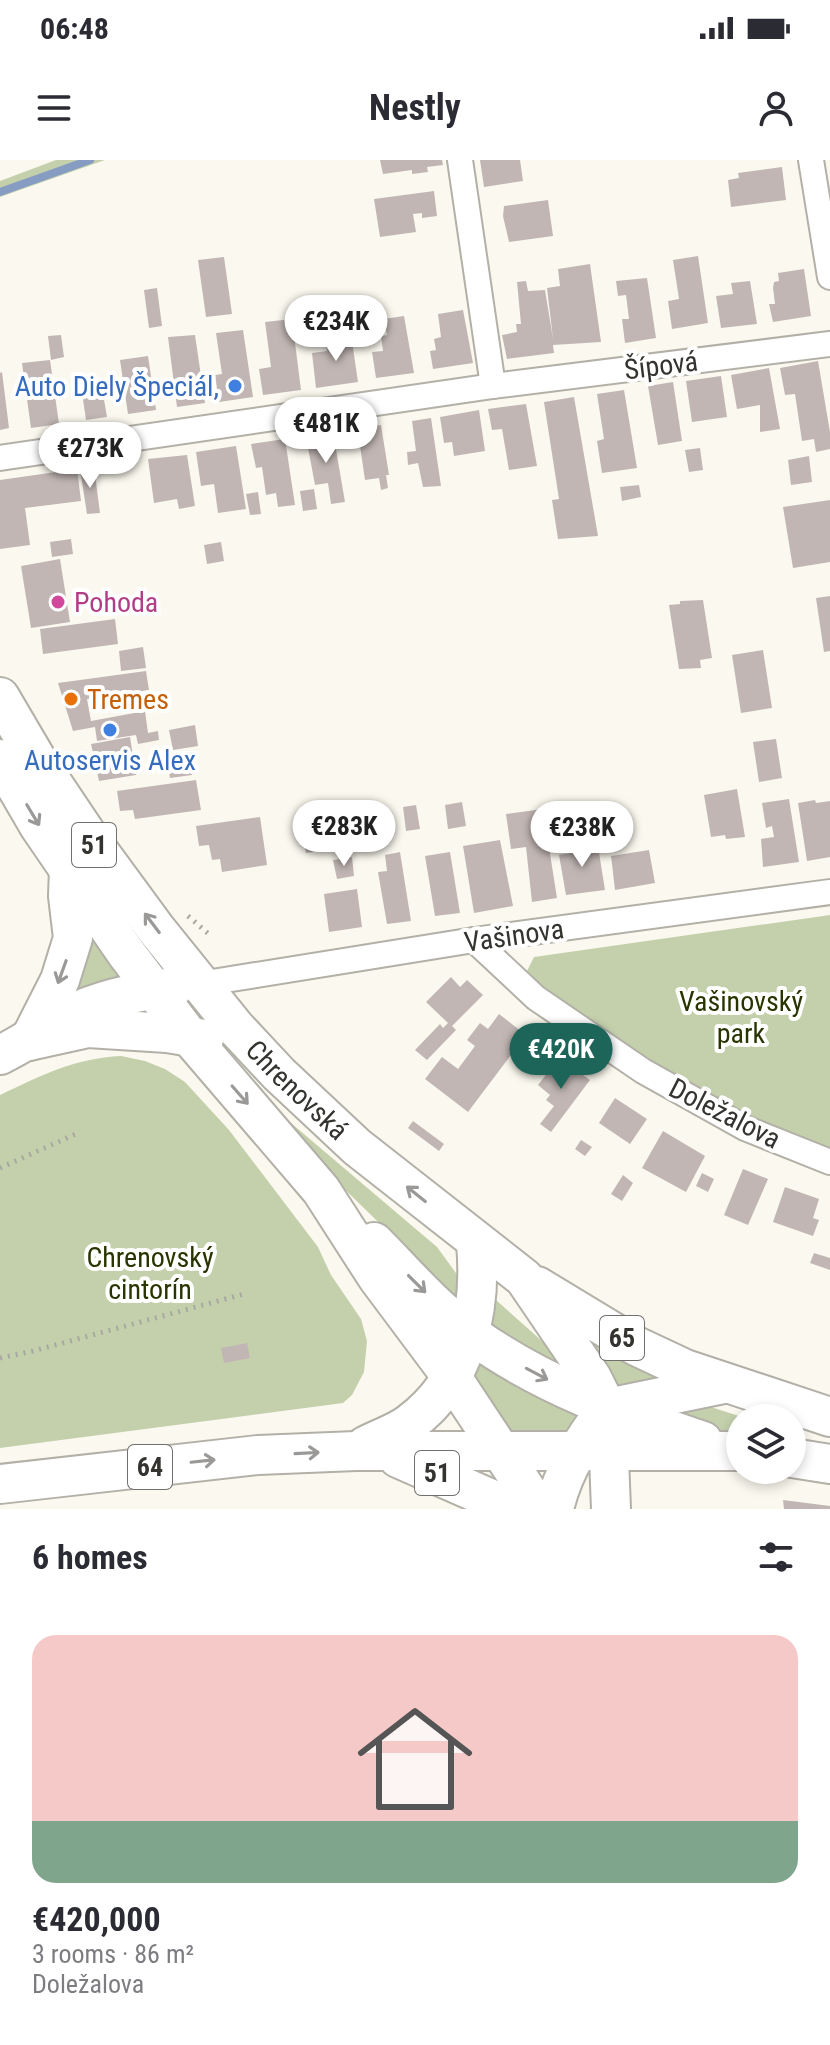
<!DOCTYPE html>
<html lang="en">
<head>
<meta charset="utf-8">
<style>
	:root { --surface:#fff; --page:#f7f7f7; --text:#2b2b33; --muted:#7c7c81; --accent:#1e6559 }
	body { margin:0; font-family:"Roboto Condensed",sans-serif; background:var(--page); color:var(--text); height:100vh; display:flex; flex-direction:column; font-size:30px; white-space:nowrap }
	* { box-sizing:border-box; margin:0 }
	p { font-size:26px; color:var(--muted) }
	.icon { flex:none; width:44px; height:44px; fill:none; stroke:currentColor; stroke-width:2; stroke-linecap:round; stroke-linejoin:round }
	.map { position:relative; height:1349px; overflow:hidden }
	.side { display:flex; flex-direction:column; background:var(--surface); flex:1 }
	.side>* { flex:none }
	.tools { position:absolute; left:726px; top:1244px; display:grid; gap:16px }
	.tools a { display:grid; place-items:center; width:80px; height:80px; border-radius:50%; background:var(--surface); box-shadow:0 4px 12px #0003; font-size:40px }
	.price { position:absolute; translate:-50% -68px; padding:0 18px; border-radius:28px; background:#fff; color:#222; font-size:26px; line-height:52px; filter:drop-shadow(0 2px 4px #0008) }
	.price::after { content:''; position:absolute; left:50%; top:48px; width:24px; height:18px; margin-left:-12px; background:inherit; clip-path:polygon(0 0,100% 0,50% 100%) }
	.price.selected { background:var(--accent); color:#fff }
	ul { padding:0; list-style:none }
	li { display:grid; align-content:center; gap:16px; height:424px; padding:0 32px }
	li span { display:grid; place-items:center; height:248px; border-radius:24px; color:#555 }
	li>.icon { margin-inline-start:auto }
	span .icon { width:144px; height:144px; fill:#fffc; stroke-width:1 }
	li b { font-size:34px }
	h2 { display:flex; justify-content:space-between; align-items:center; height:96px; padding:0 32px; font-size:34px }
	.status { display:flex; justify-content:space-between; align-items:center; height:56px; padding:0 40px; background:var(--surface); direction:ltr }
	.status svg { height:22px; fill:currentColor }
	header { display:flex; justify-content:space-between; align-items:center; height:104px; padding:0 32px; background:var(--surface); font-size:36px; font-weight:700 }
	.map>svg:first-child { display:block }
	.green { fill:#c4d0ac }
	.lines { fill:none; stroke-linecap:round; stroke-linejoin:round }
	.stream { stroke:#879cc3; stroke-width:8 }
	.building { fill:#c1b6b4 }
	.minor-casing { stroke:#b2b0a7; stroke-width:28 }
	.primary-casing { stroke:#b2b0a7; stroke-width:42 }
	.path { stroke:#a9a8a0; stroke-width:5; stroke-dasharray:2 6; stroke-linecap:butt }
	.minor { stroke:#fff; stroke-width:24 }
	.primary { stroke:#fff; stroke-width:38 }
	.oneway { stroke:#9a9997 }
	.shop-dot { fill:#3f7fe0; stroke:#fff; stroke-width:3 }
	.hotel-dot { fill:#d1479c; stroke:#fff; stroke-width:3 }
	.food-dot { fill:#e8710a; stroke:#fff; stroke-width:3 }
	.labels { text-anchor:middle; stroke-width:8; stroke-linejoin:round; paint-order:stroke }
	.shield { fill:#fff; stroke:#71706d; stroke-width:2 }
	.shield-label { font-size:26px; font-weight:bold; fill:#34332f }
	.street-label { font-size:28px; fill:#34332f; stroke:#fff }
	.shop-label { font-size:28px; fill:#366cbe; stroke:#fff; text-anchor:end }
	.hotel-label { font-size:28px; fill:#b23c85; stroke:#fff; text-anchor:start }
	.food-label { font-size:28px; fill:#c56008; stroke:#fff; text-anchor:start }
	.park-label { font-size:28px; fill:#293501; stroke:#fff }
</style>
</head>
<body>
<div class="status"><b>06:48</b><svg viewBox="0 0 49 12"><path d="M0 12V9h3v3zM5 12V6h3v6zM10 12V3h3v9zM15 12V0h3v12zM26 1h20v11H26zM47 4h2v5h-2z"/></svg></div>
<header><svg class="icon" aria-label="menu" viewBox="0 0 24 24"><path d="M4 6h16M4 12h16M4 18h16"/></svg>Nestly<svg class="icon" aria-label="person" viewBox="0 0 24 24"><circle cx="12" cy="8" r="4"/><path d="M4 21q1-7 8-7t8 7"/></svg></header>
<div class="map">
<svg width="830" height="1349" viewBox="0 0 830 1349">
	<rect width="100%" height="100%" fill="#fbf9ef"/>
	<!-- green -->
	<g class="green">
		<polygon points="56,0 105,0 0,37 0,21"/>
		<polygon points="830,755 830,990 704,939 563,848 527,811 534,797"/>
		<polygon points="95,774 133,824 74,840"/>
		<path d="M121,896L145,901L165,909L185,922L229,970L318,1087L331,1115L361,1159L367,1181L364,1212L352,1235L343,1243L0,1288V935C42,915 75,898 121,896Z"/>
		<polygon points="265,941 437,1087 464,1124 464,1146 324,1009"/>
		<polygon points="496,1140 570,1206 570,1217 490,1165"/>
		<polygon points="587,1180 676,1218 626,1239"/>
		<polygon points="479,1200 581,1255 569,1278 507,1276 469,1220"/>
		<polygon points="676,1244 714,1248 745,1258 740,1258 740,1276 685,1263 660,1247"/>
	</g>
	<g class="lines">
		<!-- stream -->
		<polyline class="stream" points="0,32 90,0"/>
	</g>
	<!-- building -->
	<g class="building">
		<polygon points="380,0 442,0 443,5 427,7 428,12 412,14 412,10 383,14"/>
		<polygon points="480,0 520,0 523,21 484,27"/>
		<polygon points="782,7 786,40 731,47 728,20 739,18 738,13"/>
		<polygon points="434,31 437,56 422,58 422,53 413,54 416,72 380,77 374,39"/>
		<polygon points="548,40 553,76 509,82 503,56 504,46"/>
		<polygon points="698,96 708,163 672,169 668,141 679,139 673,100"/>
		<polygon points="224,97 232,154 206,157 198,100"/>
		<polygon points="590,104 601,182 553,185 554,193 507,199 502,175 517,172 516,164 521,164 517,122 526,121 528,131 545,130 553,179 547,128 560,126 558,109"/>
		<polygon points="804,109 811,156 773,162 769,144 775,144 773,128 774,122 779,121 778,113"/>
		<polygon points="647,118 656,178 625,183 622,159 629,159 626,135 618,136 616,121"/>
		<polygon points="750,121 757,164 721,168 716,136 733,134 731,123"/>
		<polygon points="157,128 162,166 149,168 144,130"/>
		<polygon points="463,150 473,203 433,209 430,191 436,190 434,179 441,177 438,154"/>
		<polygon points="404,156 414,213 376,218 372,192 383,191 381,176 387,175 384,159"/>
		<polygon points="292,159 301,230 263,235 259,209 271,207 265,162"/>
		<polygon points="243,170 253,237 219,242 215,215 222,214 216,173"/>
		<polygon points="351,174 358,222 316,228 312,193 327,191 325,179"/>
		<polygon points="61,175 64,197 51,200 48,176"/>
		<polygon points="195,175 205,243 177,247 168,177"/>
		<polygon points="148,196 156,250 128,254 120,200"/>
		<polygon points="50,200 59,264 31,268 22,203"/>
		<polygon points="818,201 830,272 830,289 816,292 814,279 802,281 795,234 785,235 780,208"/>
		<polygon points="769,208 780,269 760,272 760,245 737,249 731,215"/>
		<polygon points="2,212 9,268 0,270 0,213"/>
		<polygon points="721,216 727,257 692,262 686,221"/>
		<polygon points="101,222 107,257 86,260 81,226"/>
		<polygon points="673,222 682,281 658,285 648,226"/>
		<polygon points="624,230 637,308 602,313 597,281 604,279 597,234"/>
		<polygon points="574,237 598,376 558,379 552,340 559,339 544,242"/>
		<polygon points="526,244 537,306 509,310 502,269 492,270 488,249"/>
		<polygon points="479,250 485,291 454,296 452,282 444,283 440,257"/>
		<polygon points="431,258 441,326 423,327 418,303 408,305 407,292 416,291 412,261"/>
		<polygon points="381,265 389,315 386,315 388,328 381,330 379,318 365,320 360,286 350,288 347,270"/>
		<polygon points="333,272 345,342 331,344 328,323 315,325 306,277"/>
		<polygon points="285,279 295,345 278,347 276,333 266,335 262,307 256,308 251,284"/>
		<polygon points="236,286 246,349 218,353 214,324 201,326 196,292"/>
		<polygon points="700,288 703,310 689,312 685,290"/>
		<polygon points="187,295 195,346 179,349 177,339 154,343 148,299"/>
		<polygon points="809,296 812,322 791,325 788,300"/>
		<polygon points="94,307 100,353 87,354 80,309"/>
		<polygon points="77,309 81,341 25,348 30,385 0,389 0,320"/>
		<polygon points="639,325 641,337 622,341 620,327"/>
		<polygon points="314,329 317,349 303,351 300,331"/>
		<polygon points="258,332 261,354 250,355 246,334"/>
		<polygon points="830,340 830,402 793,408 783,347"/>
		<polygon points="71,379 73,394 52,397 50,382"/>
		<polygon points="221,382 224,401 207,404 204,385"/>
		<polygon points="60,399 70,462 31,468 21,406"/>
		<polygon points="830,436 830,491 824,492 816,438"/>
		<polygon points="703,440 712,498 700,500 701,508 679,509 669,445 680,444 680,441"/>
		<polygon points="115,459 118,484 43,494 40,469"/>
		<polygon points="143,487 146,508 121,511 119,491"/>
		<polygon points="763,490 772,548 741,553 732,495"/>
		<polygon points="146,511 149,530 87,539 91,561 145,551 148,573 158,571 159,580 138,584 136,575 97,581 95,567 73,571 58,523"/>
		<polygon points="195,565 198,586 173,590 169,570"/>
		<polygon points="130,577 136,615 99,621 91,584"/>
		<polygon points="776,579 782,618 759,622 753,582"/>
		<polygon points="190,602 192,615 170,618 168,606"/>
		<polygon points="196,620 201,650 135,659 133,650 120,651 117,631"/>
		<polygon points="737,629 745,677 726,679 725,675 711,677 704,635"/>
		<polygon points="789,639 799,702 763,707 761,679 774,677 772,666 766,668 762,643"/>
		<polygon points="815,640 816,643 830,641 830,697 807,701 798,643"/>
		<polygon points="462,642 466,666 448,669 445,645"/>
		<polygon points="416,645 420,669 406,671 403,647"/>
		<polygon points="543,649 557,738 532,742 526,687 511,689 506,654"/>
		<polygon points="260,657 267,705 222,712 220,699 212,700 209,685 199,686 196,666"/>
		<polygon points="321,670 326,690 306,693 302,674"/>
		<polygon points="500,680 513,746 474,753 463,686"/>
		<polygon points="597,680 605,730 566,735 559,695 571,693 570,684"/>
		<polygon points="649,690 655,723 615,730 611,696"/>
		<polygon points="400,692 411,761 387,764 378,712 387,711 385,695"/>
		<polygon points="450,692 460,753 435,756 425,696"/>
		<polygon points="352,697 354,716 337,719 333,700"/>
		<polygon points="357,729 362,767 329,772 324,734"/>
		<polygon points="451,817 460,827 467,820 483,835 452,866 456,870 427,900 415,890 440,864 443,868 448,863 426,842"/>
		<polygon points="499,854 526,875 468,952 425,919 442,897 458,909 475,886 467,880 480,863 488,869"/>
		<polygon points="559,898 590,920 551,972 540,964 554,946 546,940 550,935 538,925"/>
		<polygon points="615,938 647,959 630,984 599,963"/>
		<polygon points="413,961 444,984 439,991 408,968"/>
		<polygon points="663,971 705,996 686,1032 642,1008"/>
		<polygon points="581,980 592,987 585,996 575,989"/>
		<polygon points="743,1009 768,1019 748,1065 724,1055"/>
		<polygon points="702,1013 714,1019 708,1032 696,1026"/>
		<polygon points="623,1015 633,1023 622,1041 611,1034"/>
		<polygon points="785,1027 819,1039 813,1058 819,1060 813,1076 773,1062"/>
		<polygon points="814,1093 830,1098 830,1110 810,1103"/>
		<polygon points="247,1183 250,1198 224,1203 221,1188"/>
		<polygon points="783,1340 830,1346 830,1349 784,1349"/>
	</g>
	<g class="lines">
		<defs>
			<g id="minor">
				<polyline points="460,0 493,226"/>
				<polyline points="811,0 830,117"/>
				<polyline points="0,298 493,226 830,184"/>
				<polyline points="474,780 536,838 643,911 745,968 830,1002"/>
				<polyline points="200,824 474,780 830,732"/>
			</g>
			<g id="primary">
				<path id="s1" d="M0,537L37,600L90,679L156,769L235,867L279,914L357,987L524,1118L592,1218L607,1248L611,1349"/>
				<polyline points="0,599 39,666 126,793 189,876 321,1030 377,1117 451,1216 539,1349"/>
				<polyline points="29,881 88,868 167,873 204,879"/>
				<polyline points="29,881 60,820 73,778 68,736 69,709"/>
				<path d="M0,895C25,883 47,867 71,854C101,839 141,831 174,827"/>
				<path d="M374,1082C405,1113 435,1149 471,1174C541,1225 622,1254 703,1281"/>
				<polyline points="537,1126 636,1186 685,1209 830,1257"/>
				<path d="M365,1286C380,1278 397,1273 410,1263C468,1220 482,1150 476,1083"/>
				<polyline points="398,1298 514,1349"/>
				<polyline points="792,1298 830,1304"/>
				<polyline points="0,1324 258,1295 356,1291 740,1291"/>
				<path d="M554,1349C563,1310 583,1280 607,1248L724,1224"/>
			</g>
		</defs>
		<!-- minor casing -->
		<use href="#minor" class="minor-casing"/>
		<!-- primary casing -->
		<use href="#primary" class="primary-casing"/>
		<!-- path -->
		<g class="path">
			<polyline points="188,756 211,776"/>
			<polyline points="0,1008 80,972"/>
			<polyline points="0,1198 33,1191 244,1134"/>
		</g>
		<!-- minor -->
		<use href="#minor" class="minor"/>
		<!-- primary -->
		<use href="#primary" class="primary"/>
	</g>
	<!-- one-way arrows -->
	<defs><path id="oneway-shaft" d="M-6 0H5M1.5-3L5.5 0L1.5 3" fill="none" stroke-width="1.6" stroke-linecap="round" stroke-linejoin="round" transform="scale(2)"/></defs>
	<g class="oneway">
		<use href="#oneway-shaft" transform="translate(33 655) rotate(59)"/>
		<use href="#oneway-shaft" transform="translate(152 763) rotate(-127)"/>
		<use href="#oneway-shaft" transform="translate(62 812) rotate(110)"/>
		<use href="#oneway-shaft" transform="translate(240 935) rotate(49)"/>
		<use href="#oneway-shaft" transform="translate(416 1034) rotate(-141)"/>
		<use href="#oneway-shaft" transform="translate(417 1124) rotate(45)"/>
		<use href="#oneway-shaft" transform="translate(537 1214) rotate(28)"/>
		<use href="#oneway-shaft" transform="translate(307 1293) rotate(-3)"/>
		<use href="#oneway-shaft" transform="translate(203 1301) rotate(-6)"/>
	</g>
	<!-- markers -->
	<g class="shop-dot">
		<circle cx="235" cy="226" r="8"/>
		<circle cx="110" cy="570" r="8"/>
	</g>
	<circle class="hotel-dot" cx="58" cy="442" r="8"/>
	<circle class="food-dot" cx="71" cy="539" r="8"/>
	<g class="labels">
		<!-- shield labels -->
		<g class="shield">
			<rect x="72" y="663" width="44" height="44" rx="6"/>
			<rect x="600" y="1156" width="44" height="44" rx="6"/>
			<rect x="128" y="1285" width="44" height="44" rx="6"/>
			<rect x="415" y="1291" width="44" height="44" rx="6"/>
		</g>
		<g class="shield-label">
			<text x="94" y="694">51</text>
			<text x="622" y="1187">65</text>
			<text x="150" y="1316">64</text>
			<text x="437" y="1322">51</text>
		</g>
		<!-- street labels -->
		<g class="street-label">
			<text transform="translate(661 205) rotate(-7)" y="10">Šípová</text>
			<text transform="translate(514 775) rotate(-8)" y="10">Vašinova</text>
			<text dy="10" stroke="none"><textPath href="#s1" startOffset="494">Chrenovská</textPath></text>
			<text transform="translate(725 953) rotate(27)" y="10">Doležalova</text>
		</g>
		<!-- shop labels -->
		<g class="shop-label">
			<text x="219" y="236">Auto Diely Špeciál,</text>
			<text x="110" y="610" text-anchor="middle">Autoservis Alex</text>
		</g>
		<!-- hotel labels -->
		<g class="hotel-label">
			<text x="74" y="452">Pohoda</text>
		</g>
		<!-- food labels -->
		<g class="food-label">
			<text x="87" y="549">Tremes</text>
		</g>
		<!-- park labels -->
		<g class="park-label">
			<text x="741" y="851">Vašinovský<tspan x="741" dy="32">park</tspan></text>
			<text x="150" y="1107">Chrenovský<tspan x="150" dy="32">cintorín</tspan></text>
		</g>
	</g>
</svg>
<div class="tools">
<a><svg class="icon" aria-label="layers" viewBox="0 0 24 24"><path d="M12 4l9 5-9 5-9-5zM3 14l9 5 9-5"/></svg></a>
</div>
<b class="price" style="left:336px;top:203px">€234K</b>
<b class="price" style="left:326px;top:305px">€481K</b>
<b class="price" style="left:90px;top:330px">€273K</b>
<b class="price" style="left:344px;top:708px">€283K</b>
<b class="price" style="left:582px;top:709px">€238K</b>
<b class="price selected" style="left:561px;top:931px">€420K</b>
</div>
<section class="side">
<h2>6 homes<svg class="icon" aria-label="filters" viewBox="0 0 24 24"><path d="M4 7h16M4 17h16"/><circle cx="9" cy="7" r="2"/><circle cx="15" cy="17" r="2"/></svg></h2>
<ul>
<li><span style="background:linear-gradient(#f6c9c9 75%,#7fa58c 0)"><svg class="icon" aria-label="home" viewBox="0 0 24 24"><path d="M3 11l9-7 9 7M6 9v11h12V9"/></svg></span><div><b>€420,000</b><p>3 rooms · 86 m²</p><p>Doležalova</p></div></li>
</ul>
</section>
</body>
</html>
